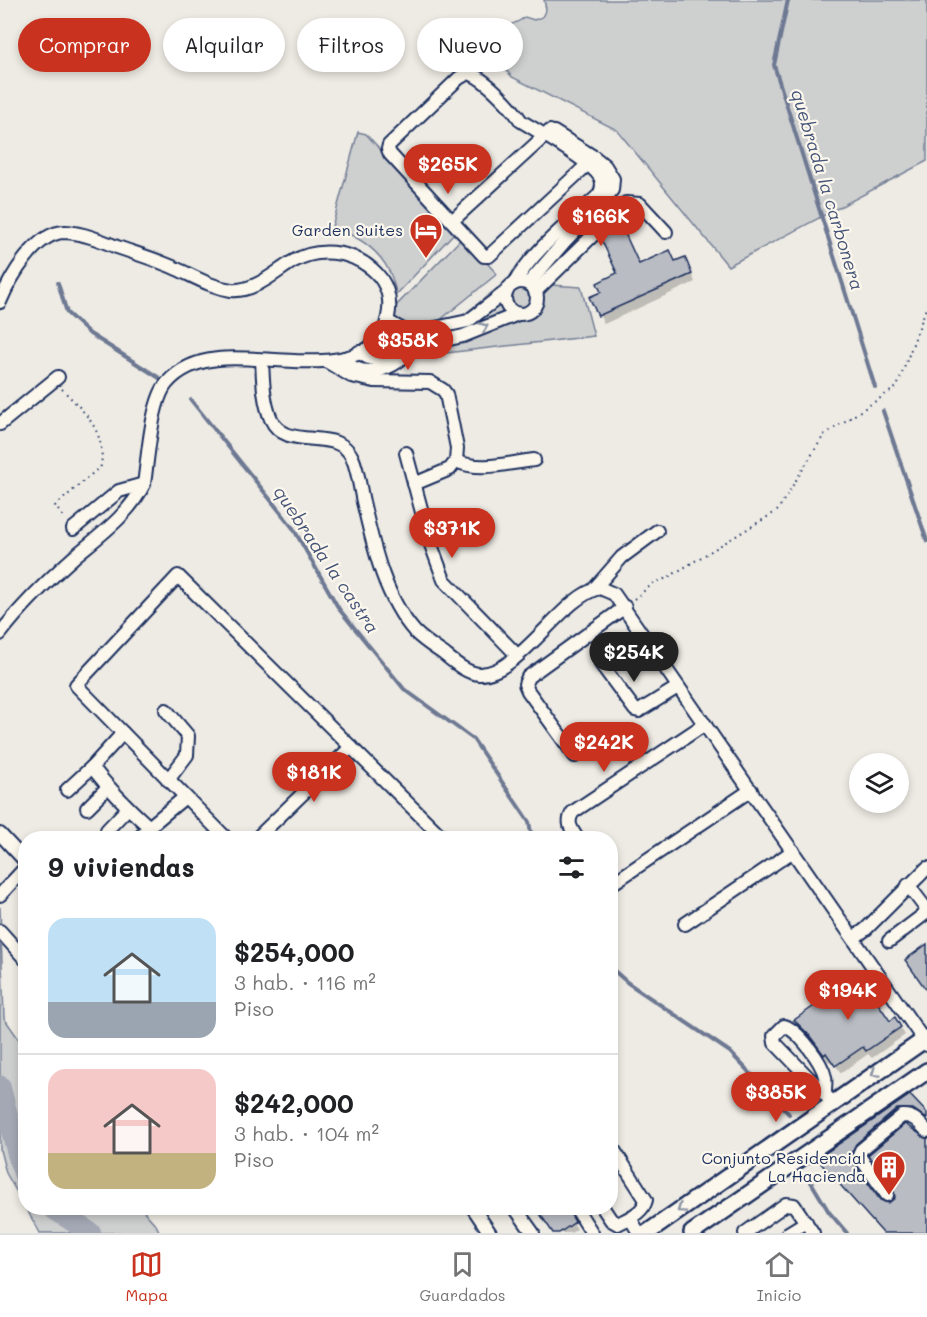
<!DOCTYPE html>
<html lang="es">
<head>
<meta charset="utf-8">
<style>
	:root { --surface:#fff; --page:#f6f6f6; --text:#202124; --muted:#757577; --line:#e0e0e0; --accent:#c8321e }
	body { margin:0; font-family:Mali,sans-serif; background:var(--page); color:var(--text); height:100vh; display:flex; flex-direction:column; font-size:22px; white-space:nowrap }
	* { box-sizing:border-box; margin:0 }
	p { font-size:20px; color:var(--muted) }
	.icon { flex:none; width:33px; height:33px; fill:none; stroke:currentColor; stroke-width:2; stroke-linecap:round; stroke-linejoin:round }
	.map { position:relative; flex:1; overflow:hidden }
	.drawer { position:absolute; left:18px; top:831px; width:600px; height:384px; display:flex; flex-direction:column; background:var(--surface); border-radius:24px; box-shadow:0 3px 9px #0003 }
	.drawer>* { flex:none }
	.guide { position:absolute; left:18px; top:18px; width:600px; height:54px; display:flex; gap:12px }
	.controls { position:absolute; left:849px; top:753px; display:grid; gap:12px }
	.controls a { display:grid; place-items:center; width:60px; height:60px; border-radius:50%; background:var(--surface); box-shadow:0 3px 9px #0003; font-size:30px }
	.price { position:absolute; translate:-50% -51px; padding:0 14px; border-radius:21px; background:var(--accent); color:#fff; font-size:20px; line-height:39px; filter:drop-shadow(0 2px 3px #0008) }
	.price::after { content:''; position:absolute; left:50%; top:36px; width:18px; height:14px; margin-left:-9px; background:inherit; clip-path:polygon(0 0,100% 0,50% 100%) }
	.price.active { background:#222; color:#fff }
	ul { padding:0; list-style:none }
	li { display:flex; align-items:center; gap:18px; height:150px; padding:0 30px }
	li+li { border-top:2px solid var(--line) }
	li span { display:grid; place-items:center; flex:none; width:168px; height:120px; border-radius:18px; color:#555 }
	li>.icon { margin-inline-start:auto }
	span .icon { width:72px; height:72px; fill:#fffc; stroke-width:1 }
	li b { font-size:26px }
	h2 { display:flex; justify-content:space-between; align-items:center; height:72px; padding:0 30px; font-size:26px }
	.tag { padding:0 21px; border-radius:27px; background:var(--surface); box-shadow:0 3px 9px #0003; font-size:21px; line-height:54px }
	.tag.active { background:var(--accent); color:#fff }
	.tabs { display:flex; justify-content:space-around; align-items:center; height:84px; border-top:2px solid var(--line); background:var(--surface); font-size:16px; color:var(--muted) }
	.tabs a { display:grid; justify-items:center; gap:3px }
	.tabs .active { color:var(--accent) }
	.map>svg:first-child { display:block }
	.green { fill:#cecfcf; stroke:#747f96; stroke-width:1.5 }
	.shadow { fill:#0003 }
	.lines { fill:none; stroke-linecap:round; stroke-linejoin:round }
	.stream { stroke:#6d7892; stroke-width:4 }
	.river { stroke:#a3a8b4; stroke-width:21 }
	.building { fill:#b9bcc3; stroke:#1b2f5e; stroke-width:1.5 }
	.minor-casing { stroke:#1b2f5e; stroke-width:16 }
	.major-casing { stroke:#1b2f5e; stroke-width:20 }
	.path { stroke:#1b2f5e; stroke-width:2; stroke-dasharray:1.5 4.5; stroke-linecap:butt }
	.minor { stroke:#fbf7ec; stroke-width:12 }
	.major { stroke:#fbf7ec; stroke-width:15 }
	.oneway { stroke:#8b93a5 }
	.labels { text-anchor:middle; stroke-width:4.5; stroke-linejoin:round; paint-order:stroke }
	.poi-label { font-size:16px; fill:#1b2f5e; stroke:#fbf7ec; text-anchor:end }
	.water-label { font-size:18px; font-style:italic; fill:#445378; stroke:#fbf7ec }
</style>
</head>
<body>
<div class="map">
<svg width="927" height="1233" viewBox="0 0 927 1233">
	<rect width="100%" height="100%" fill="#eeebe4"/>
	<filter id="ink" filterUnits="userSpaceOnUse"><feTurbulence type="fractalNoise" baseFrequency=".0167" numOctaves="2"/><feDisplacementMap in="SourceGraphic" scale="12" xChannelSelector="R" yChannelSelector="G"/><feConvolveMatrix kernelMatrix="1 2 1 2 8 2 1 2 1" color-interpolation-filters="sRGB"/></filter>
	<g filter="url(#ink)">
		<!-- green -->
		<g class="green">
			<path d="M544,0H927V161L728,266L617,130L512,77L495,57L497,50L496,33C505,24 516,25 525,17L534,20L542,17L546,9Z"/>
			<path d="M358,132L366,134L456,231L397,294C394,287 393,278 389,271C378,248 355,235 332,227Z"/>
			<polygon points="463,237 497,274 429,329 384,336 391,311"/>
			<polygon points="505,282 581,287 594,336 368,362 376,351 432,340"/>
			<polygon points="0,907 4,1018 25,1048 26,1208 141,1208 156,1225 160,1233 40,1233 6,1173 0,1150"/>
		</g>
		<!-- shadow -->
		<g class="shadow">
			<polygon points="675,263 689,267 695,282 604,324 591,298 603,293 639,265"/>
			<polygon points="862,974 883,1005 879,1008 890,1023 900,1027 905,1035 872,1058 868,1054 841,1073 832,1060 829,1062 815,1043 801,1029 796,1021"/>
			<polygon points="910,1097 927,1115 927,1121 913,1115 860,1151 855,1162 856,1168 880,1201 887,1205 893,1203 927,1140 927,1233 883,1233 823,1167 819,1159"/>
			<polygon points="537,1208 564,1208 577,1229 571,1233 554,1233"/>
		</g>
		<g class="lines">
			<!-- stream -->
			<g class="stream">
				<polyline points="788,0 774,65 875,387"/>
				<polyline points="58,283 67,313 90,334 161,379"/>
				<polyline points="191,400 293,528 339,609 404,689 473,739 529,822 532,838"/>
				<polyline points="883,411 927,541"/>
				<polyline points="610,967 628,983 730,1052 789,1114"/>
				<polyline points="808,1177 829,1212 847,1233"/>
			</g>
			<!-- river -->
			<g class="river">
				<polyline points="0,1086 19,1160 26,1179"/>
				<polyline points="52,1208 91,1233"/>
			</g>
		</g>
		<!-- building -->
		<g class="building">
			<polygon points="622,227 639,264 670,250 675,261 685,257 692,274 598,316 589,297 601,292 597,283 617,273 601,239 606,234"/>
			<polygon points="927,944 927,991 905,960"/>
			<polygon points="863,972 880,996 875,999 890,1021 895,1017 901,1027 866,1051 863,1047 835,1066 826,1053 824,1055 809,1035 794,1020"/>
			<polygon points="910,1095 927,1113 927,1119 913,1109 897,1109 856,1144 851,1154 852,1161 880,1200 888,1203 895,1198 894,1191 868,1155 905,1124 927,1139 927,1233 883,1233 817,1159"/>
			<polygon points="536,1208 567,1208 575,1222 559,1233 553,1233"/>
		</g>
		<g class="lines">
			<defs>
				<g id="minor">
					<polyline points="452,221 550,131"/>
					<circle cx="521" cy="298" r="16"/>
					<path d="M514,284C532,251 571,221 599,195C602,190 603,183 600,177C590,160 539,132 521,121C512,107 484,77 468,73L459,78L389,145L388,149L390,154L484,256H489L588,164L594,157"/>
					<polyline points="528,284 565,241 606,198 612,190 613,179 605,166 594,157 554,132"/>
					<polyline points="535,292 626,203 640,204 666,232"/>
					<path d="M0,302C10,278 36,232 65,232C83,233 100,240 117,247C137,254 158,260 177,269C195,277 211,287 231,290C254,292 274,273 292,262C317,247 350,250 372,269C386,281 392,298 388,317C376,386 263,352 218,359C199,361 180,368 167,383C151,402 148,459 144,484C129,515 100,535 74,557C47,581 22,605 0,634"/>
					<polyline points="407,334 468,321 507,291"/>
					<polyline points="409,348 463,336 518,314"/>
					<path d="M359,352C380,370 394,350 405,332"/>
					<path d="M344,358C347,362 350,366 355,368C376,377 405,364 411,343L403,330L387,321"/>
					<path d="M262,360C263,379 263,401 271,419C286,453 337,425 352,457C359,472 360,491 364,506C374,549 385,598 415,632C424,641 434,647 444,654C454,662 466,673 479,674C520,675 562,595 600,588L614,594L927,1045"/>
					<polyline points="326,361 351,376 374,381 430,382 443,390 446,394 451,418 457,448 456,461 450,469 414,484"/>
					<polyline points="0,424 58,377"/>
					<polyline points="406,453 430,542 444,580 517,655"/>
					<path d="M456,461C480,472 508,463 534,460"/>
					<polyline points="73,529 119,491 144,484"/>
					<polyline points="594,589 622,557 657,531"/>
					<polyline points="601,664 635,710 639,711 678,687"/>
					<polyline points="166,710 188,736 187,755 168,780"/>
					<path d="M123,733L92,767C109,789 128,808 149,827L185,797"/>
					<polyline points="575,756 528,691 525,684 528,677 625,607"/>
					<polyline points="67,790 92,767"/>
					<polyline points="87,808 108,787"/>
					<polyline points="107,830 128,808"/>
					<polyline points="0,834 26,862"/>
					<polyline points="139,838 149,827"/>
					<polyline points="226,838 76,685 178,576 443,838"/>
					<polyline points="257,838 351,747"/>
					<path d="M577,838C571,829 566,822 573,812L705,724"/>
					<polyline points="610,885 751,790"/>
					<polyline points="908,885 927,910"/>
					<polyline points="0,895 26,867"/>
					<polyline points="685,924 793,851"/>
					<polyline points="0,931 26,960"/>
					<polyline points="854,938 866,929 927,868"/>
					<polyline points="889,941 926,913 927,910"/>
					<path d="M825,1092C825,1087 826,1082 825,1077C822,1062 798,1030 784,1026L774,1036L775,1043L833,1103"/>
					<path d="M887,1195L859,1156L861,1150L902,1116C914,1115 919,1123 927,1131"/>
					<polyline points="473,1208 490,1233"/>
					<polyline points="515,1208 533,1233"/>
					<polyline points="576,1208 592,1233"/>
					<path d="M603,1208L611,1220L618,1224C629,1218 643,1213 646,1200L610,1144"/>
					<polyline points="630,1218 639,1233"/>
					<polyline points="745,1233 786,1204 794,1205 813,1233"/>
					<polyline points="788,1233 806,1222"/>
				</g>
				<g id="major">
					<polyline points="647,1233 927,1038"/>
					<polyline points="692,1233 927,1071"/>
				</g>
			</defs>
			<!-- minor casing -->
			<use href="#minor" class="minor-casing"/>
			<!-- major casing -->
			<use href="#major" class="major-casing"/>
			<!-- path -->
			<g class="path">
				<path d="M62,389C84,412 106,430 101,466L55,506L65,519"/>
				<polyline points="634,599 654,583 667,578 777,511 824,435 897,387 927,306"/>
			</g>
			<!-- minor -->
			<use href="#minor" class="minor"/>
			<!-- major -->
			<use href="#major" class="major"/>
		</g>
		<!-- one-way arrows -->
		<defs><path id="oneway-chevron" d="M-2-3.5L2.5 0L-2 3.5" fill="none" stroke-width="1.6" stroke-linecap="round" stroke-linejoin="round" transform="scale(1.5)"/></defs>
		<g class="oneway">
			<use href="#oneway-chevron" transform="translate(484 327) rotate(-24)"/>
			<use href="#oneway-chevron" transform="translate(875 1073) rotate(145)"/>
			<use href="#oneway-chevron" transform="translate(681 1209) rotate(145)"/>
		</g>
	</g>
	<!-- icons -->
	<defs>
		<symbol id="hotel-pin" viewBox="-11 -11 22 30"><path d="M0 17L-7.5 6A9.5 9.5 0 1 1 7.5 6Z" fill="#c8321e" stroke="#fbf7ec"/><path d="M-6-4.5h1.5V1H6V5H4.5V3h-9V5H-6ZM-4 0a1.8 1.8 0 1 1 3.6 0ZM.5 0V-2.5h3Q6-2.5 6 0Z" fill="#fff"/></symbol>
		<symbol id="building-pin" viewBox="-11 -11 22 30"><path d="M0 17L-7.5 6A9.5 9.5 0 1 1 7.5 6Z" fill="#c8321e" stroke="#fbf7ec"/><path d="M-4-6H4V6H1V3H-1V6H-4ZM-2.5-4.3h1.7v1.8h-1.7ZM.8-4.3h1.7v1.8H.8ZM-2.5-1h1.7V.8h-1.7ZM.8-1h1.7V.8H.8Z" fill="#fff"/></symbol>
	</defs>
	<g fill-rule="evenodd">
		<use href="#hotel-pin" x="407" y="211" width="38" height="52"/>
		<use href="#building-pin" x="870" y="1148" width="38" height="52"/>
	</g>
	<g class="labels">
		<!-- poi labels -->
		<g class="poi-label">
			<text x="403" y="236">Garden Suites</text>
			<text x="866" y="1164">Conjunto Residencial<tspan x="866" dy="18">La Hacienda</tspan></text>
		</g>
		<!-- water labels -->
		<g class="water-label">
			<text transform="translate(827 190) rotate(73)" y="6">quebrada la carbonera</text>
			<text transform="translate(326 560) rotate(56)" y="6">quebrada la castra</text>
		</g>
	</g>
</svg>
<div class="controls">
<a><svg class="icon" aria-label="layers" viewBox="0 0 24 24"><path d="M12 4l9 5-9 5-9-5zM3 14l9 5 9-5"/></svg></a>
</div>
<b class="price" style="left:448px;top:195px">$265K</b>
<b class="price" style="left:601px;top:247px">$166K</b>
<b class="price" style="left:408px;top:371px">$358K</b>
<b class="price" style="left:452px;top:559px">$371K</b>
<b class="price active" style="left:634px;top:683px">$254K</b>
<b class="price" style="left:604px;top:773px">$242K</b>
<b class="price" style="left:314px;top:803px">$181K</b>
<b class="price" style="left:848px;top:1021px">$194K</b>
<b class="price" style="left:776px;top:1123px">$385K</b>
<div class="guide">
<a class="tag active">Comprar</a>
<a class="tag">Alquilar</a>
<a class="tag">Filtros</a>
<a class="tag">Nuevo</a>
</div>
<section class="drawer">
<h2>9 viviendas<svg class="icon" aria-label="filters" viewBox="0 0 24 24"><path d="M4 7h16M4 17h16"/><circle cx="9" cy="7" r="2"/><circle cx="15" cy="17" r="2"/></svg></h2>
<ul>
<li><span style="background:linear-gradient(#bfe0f5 70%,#9aa5b1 0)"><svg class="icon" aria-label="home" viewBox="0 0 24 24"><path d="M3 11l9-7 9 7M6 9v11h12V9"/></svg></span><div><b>$254,000</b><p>3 hab. · 116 m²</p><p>Piso</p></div></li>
<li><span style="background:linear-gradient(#f6c9c9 70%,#c2b280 0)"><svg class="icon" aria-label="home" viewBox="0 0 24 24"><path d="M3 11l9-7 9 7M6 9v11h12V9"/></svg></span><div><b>$242,000</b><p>3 hab. · 104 m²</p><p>Piso</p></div></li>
</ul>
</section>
</div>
<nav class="tabs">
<a class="active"><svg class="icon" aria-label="map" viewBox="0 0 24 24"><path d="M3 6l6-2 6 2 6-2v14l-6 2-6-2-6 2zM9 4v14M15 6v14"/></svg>Mapa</a>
<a><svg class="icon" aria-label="saved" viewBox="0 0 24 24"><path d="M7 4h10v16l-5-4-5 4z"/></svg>Guardados</a>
<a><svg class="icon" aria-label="home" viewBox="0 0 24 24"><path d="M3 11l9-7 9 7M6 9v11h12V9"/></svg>Inicio</a>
</nav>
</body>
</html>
